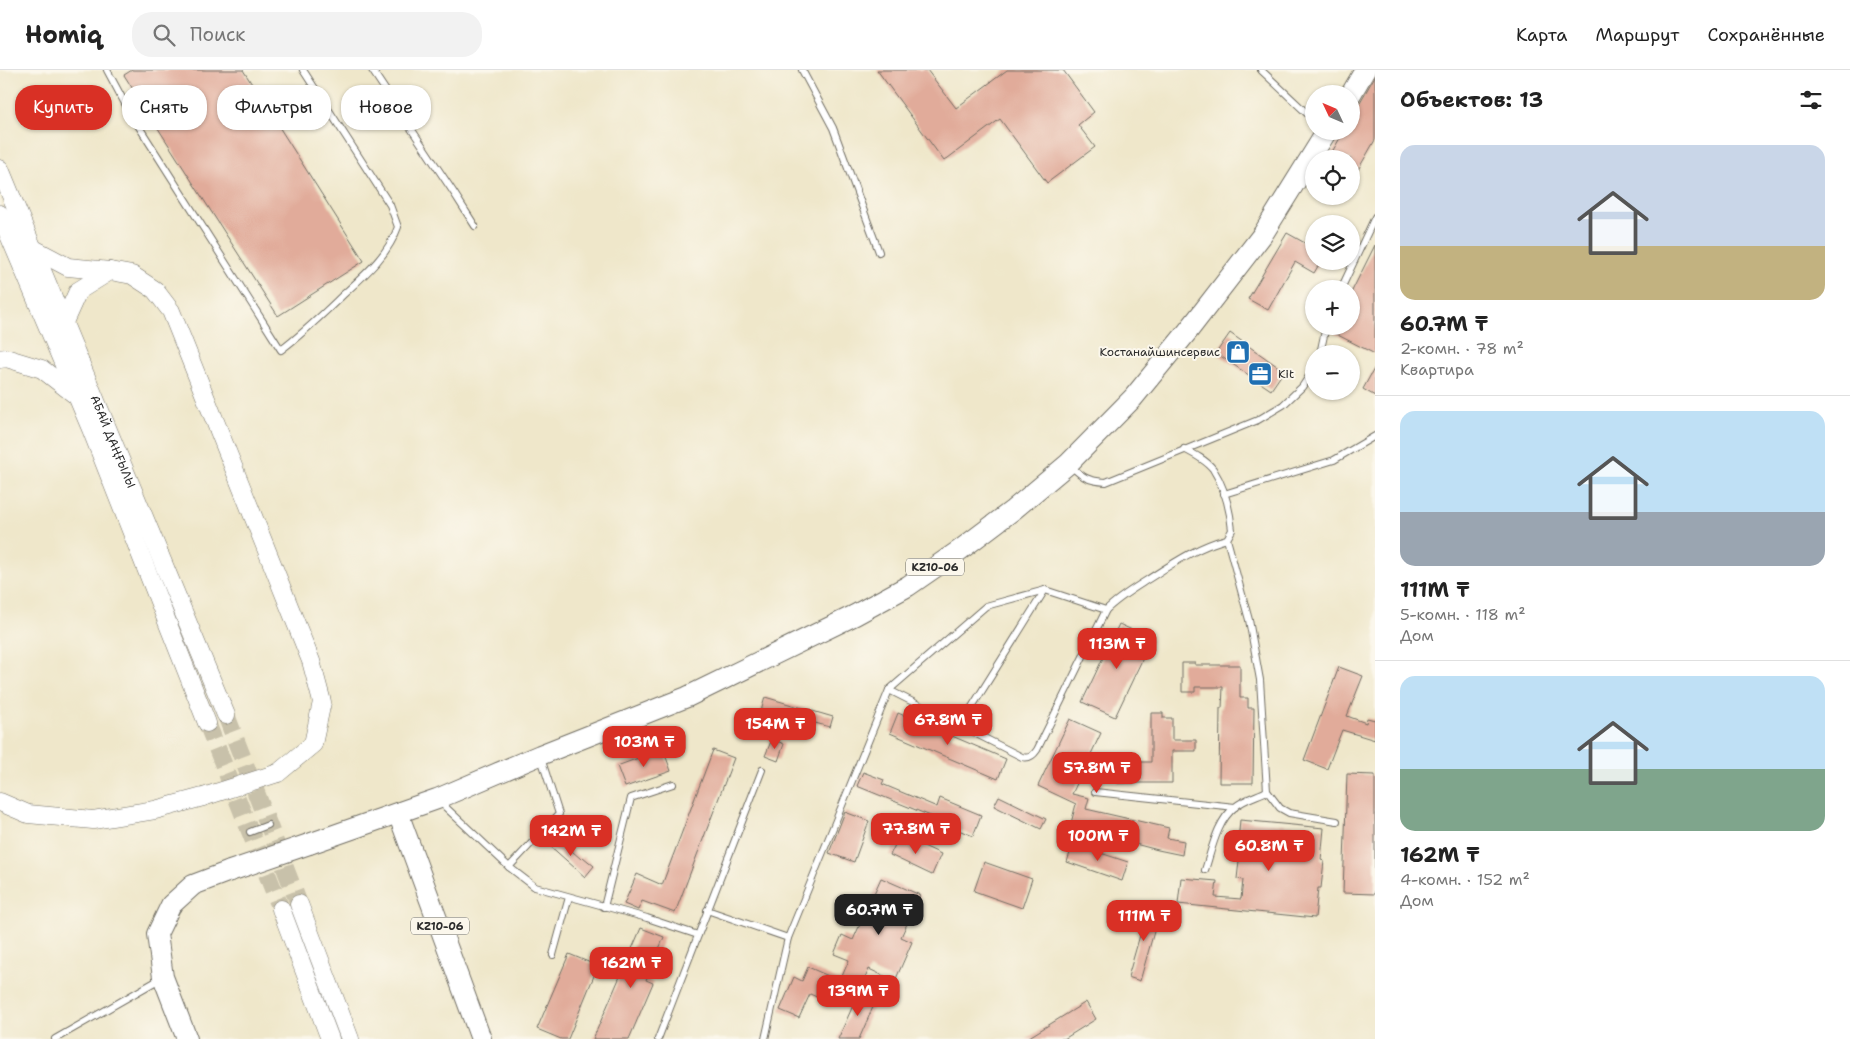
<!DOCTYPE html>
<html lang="ru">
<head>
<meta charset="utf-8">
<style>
	:root { --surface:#fff; --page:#f2f2f2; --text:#222; --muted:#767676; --line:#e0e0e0; --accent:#d93025 }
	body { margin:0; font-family:"Shantell Sans",sans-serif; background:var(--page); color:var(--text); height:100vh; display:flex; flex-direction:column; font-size:19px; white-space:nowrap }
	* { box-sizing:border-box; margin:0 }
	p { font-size:16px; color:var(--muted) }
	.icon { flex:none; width:28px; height:28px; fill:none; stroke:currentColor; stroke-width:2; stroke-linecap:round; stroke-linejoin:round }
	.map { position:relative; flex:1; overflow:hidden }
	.panel { display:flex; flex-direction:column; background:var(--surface); width:475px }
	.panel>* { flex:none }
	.hud { position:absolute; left:15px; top:15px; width:475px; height:45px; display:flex; gap:10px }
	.needle { width:32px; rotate:314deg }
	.tools { position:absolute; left:1305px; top:15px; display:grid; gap:10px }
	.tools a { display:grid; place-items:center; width:55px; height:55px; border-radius:50%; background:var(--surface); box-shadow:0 1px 4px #0004; font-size:25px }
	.price { position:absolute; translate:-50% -42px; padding:0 11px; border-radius:10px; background:var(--accent); color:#fff; font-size:16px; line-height:32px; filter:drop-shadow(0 1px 2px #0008) }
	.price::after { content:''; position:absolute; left:50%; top:30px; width:15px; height:11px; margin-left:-8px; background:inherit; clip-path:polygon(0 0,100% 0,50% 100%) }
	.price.active { background:#222; color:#fff }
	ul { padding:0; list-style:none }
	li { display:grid; align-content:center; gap:10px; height:265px; padding:0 25px }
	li+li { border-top:1px solid var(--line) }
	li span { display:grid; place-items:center; height:155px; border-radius:15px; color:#555 }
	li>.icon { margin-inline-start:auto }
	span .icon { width:90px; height:90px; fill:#fffc; stroke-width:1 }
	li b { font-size:21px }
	h2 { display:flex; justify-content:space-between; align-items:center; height:60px; padding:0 25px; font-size:21px }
	.chip { padding:0 18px; border-radius:20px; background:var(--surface); box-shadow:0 1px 4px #0004; font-size:18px; line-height:45px }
	.chip.active { background:var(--accent); color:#fff }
	header { display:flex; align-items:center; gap:30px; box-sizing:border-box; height:70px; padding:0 25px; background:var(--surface); border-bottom:1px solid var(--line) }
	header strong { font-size:24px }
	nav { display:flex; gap:28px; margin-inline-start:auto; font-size:18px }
	.search { width:350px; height:45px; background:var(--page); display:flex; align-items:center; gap:12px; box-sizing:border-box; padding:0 18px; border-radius:20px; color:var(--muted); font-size:19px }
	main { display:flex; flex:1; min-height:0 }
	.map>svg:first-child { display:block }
	.building { fill:#e1ab9a }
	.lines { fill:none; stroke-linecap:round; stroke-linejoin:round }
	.secondary-tunnel { stroke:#c8c1aa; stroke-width:18; stroke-dasharray:18 9; stroke-linecap:butt }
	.service-casing { stroke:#706d63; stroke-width:8 }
	.secondary-casing { stroke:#706d63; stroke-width:19 }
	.trunk-casing { stroke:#706d63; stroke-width:22 }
	.service { stroke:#fff; stroke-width:6 }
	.secondary { stroke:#fff; stroke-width:18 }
	.trunk { stroke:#fff; stroke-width:20 }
	.secondary-bridge-casing { stroke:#706d63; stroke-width:19; stroke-linecap:butt }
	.trunk-bridge-casing { stroke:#706d63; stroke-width:22; stroke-linecap:butt }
	.secondary-bridge { stroke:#fff; stroke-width:18 }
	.trunk-bridge { stroke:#fff; stroke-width:20 }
	.labels { text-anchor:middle; stroke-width:4; stroke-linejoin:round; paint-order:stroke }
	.shield { fill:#fbf7ec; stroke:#696865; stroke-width:1 }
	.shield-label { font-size:11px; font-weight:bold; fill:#2b2b2b }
	.poi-label { font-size:12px; fill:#2b2b2b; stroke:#fbf7ec; text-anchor:end }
	.street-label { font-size:12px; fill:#2b2b2b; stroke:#fbf7ec }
</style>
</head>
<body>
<header>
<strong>Homiq</strong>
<div class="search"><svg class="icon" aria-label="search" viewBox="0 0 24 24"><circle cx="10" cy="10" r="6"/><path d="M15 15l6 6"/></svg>Поиск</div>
<nav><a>Карта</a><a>Маршрут</a><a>Сохранённые</a></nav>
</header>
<main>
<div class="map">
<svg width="1375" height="969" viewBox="0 0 1375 969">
	<rect width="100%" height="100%" fill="#fbf7ec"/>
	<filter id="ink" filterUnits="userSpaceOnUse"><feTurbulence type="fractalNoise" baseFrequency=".02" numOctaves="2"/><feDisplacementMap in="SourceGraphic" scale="10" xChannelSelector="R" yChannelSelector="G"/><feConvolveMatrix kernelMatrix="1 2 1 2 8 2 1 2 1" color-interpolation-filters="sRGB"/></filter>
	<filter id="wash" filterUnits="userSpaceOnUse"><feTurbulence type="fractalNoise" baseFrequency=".0096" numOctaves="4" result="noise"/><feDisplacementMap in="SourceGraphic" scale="20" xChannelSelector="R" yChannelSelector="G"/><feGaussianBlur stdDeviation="1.12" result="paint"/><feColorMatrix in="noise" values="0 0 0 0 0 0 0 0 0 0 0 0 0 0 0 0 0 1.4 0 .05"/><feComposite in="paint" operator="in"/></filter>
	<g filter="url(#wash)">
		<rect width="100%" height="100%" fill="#efe7ca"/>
		<g id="blocks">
			<!-- building -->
			<g class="building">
				<polygon points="132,0 243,0 364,191 278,246 124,5"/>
				<polygon points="877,0 927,0 956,38 1007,0 1063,0 1094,42 1078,55 1095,77 1047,113 1000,49 944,91"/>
				<polygon points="1375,6 1375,70 1351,112 1351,89 1328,89 1344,61 1351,61 1351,48"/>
				<polygon points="1287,163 1314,178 1314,191 1321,191 1314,203 1295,192 1268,240 1248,229"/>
				<polygon points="1375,175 1375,284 1330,261 1331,256 1351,256 1351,223"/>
				<polygon points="1230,263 1284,301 1271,320 1216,283"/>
				<polygon points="1375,297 1375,326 1363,319"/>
				<polygon points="1119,554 1152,569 1115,647 1082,632"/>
				<polygon points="1182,593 1195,593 1195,595 1240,595 1240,628 1248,628 1248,638 1254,638 1253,713 1219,713 1220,638 1222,638 1223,617 1195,617 1195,622 1182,622"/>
				<polygon points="1339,597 1363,606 1347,646 1366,653 1367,648 1375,650 1375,670 1342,660 1327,699 1304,690"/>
				<polygon points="765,627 833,647 830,657 804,650 802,657 760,645"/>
				<polygon points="898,643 1006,689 998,709 890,663"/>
				<polygon points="1151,643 1163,643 1163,648 1172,648 1172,670 1196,670 1196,681 1172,681 1172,713 1118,713 1118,692 1151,692"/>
				<polygon points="1070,649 1101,663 1072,724 1089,728 1086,739 1169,758 1167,768 1184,771 1182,785 1158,780 1070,757 1076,734 1038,716"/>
				<polygon points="772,669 784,674 778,691 765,686"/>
				<polygon points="663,679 671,701 625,717 617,696"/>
				<polygon points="713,680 734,688 675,843 642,831 638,840 624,834 637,804 662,815"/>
				<polygon points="863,702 884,710 882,714 937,737 940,728 981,745 973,766 932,749 933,747 857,716"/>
				<polygon points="1347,704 1375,705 1375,824 1343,823"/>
				<polygon points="999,726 1046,749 1041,759 994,736"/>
				<polygon points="845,742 869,751 854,792 829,783"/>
				<polygon points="1240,750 1324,758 1321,790 1324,791 1321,818 1318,818 1315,848 1178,834 1181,808 1217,811 1215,827 1241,829 1243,810 1237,809 1241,772 1238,772"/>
				<polygon points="900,765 941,784 932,805 890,785"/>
				<polygon points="555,766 581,789 583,787 594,796 585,807 548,774"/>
				<polygon points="1073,774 1128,792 1122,811 1067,792"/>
				<polygon points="984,792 1032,809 1022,838 974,821"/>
				<polygon points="881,808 920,825 901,867 912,872 895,911 869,899 860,920 840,911 849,890 834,884 842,865 853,870"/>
				<polygon points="1149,834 1161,837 1140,911 1128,907"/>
				<polygon points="641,858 664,867 646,910 653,913 629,969 593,969"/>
				<polygon points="569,884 598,896 568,969 561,969 537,959"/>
				<polygon points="808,897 840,911 830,933 810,924 799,948 780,940 794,907 802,911"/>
				<polygon points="860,920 877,928 859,969 838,969"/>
				<polygon points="1086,932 1096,949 1064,969 1026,969"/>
			</g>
		</g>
	</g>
	<g filter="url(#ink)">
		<use href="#blocks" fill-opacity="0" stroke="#706d63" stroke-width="1"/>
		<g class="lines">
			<!-- secondary-tunnel -->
			<g class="secondary-tunnel">
				<polyline points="226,645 299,834"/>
				<polyline points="207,653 281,839"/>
			</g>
			<defs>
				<g id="service">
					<path d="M107,0L129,41L281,280C304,263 324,243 345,223C366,204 388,185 398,157L390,135L303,0"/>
					<polyline points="372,0 454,123 475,156"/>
					<polyline points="802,0 833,58 879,182"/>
					<polyline points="1261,0 1314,50"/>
					<polyline points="1341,219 1375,147"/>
					<polyline points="1320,284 1326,256"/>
					<path d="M1071,396C1083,408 1089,411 1106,412L1258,350L1283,335L1302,317L1314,299"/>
					<polyline points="1224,424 1334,390 1375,366"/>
					<polyline points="1227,469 1249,550 1260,610 1267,721 1280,738 1289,743 1337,751"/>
					<path d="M889,620L1022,687C1029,689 1033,686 1037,680L1106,540C1118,528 1133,519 1147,510C1172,494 1198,476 1227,469L1232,460C1230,440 1224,416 1213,399C1206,390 1194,384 1184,379"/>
					<polyline points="960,656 1045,520"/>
					<polyline points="1095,722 1235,737"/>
					<polyline points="440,732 509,797 535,817 647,848 698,865"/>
					<polyline points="250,762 268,755"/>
					<polyline points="509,797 559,744 541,688"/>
					<path d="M1205,800C1212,779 1217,751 1235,737C1244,729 1257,726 1267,721"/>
					<polyline points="604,837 631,728 673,714"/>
					<polyline points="707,840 788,868"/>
					<polyline points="553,885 569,827"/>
					<polyline points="55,969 160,909"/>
					<polyline points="658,969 762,700"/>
					<polyline points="765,969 788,868 889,620 986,536 1045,520 1106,540"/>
				</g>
				<g id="secondary">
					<path id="s1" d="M0,99L226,645"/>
					<polyline points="0,144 91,359 207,653"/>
					<polyline points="34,179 68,197 110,201 132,205 155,220 171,241 311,591 322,632 313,674 278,703"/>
					<polyline points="64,252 78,221 110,201"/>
					<polyline points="0,289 6,288 42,299 74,324"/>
					<polyline points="0,732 28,744 93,750 155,740 203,727"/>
					<polyline points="299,834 350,969"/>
					<polyline points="281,839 330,969"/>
				</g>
				<g id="trunk">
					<polyline points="1351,24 1365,0"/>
					<polyline points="398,743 481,969"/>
					<polyline points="309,774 437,729 540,685 687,627 855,545 908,516 960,480 1013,440 1068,394 1133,328 1188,261 1263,164 1327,61"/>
					<polyline points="187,969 163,907 157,864 171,835 193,815 230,801"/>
				</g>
			</defs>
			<!-- service casing -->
			<use href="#service" class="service-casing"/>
			<!-- secondary casing -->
			<use href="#secondary" class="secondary-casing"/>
			<!-- trunk casing -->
			<use href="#trunk" class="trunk-casing"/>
			<!-- service -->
			<use href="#service" class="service"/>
			<!-- secondary -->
			<use href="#secondary" class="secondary"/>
			<!-- trunk -->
			<use href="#trunk" class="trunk"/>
			<defs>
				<polyline id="secondary-bridge" points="203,727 278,703"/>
				<polyline id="trunk-bridge" points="230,801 309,774"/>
			</defs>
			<!-- secondary-bridge casing -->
			<use href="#secondary-bridge" class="secondary-bridge-casing"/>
			<!-- trunk-bridge casing -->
			<use href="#trunk-bridge" class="trunk-bridge-casing"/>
			<!-- secondary-bridge -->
			<use href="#secondary-bridge" class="secondary-bridge"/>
			<!-- trunk-bridge -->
			<use href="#trunk-bridge" class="trunk-bridge"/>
		</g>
	</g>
	<!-- icons -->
	<defs>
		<symbol id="shop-square" viewBox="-11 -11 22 22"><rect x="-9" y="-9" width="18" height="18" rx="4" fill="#1f6fb2" stroke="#fbf7ec"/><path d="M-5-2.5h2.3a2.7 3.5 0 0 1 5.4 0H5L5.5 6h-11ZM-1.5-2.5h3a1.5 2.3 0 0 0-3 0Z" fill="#fff"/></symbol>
		<symbol id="office-square" viewBox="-11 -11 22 22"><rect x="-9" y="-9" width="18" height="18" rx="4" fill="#1f6fb2" stroke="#fbf7ec"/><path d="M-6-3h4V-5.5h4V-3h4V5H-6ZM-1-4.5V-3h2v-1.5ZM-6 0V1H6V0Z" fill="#fff"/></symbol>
	</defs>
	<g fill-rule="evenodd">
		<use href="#shop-square" x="1224" y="268" width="28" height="28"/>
		<use href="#office-square" x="1246" y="290" width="28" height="28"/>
	</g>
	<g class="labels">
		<!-- shield labels -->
		<g class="shield">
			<rect x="906" y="488.5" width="58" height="17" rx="4"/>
			<rect x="411" y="847.5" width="58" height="17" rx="4"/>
		</g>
		<g class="shield-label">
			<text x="935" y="501">KZ10-06</text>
			<text x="440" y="860">KZ10-06</text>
		</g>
		<!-- poi labels -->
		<g class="poi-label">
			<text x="1220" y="286">Костанайшинсервис</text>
			<text x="1278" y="308" text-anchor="start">Kit</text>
		</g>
		<!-- street labels -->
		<g class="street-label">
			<text dy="4" stroke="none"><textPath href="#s1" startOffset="295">АБАЙ ДАҢҒЫЛЫ</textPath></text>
		</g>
	</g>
</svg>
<div class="tools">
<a><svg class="needle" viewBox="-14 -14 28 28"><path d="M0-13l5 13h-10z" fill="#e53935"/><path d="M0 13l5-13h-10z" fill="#767676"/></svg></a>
<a><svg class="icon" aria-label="locate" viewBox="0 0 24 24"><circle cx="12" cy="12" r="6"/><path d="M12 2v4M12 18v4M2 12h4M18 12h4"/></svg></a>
<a><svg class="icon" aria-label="layers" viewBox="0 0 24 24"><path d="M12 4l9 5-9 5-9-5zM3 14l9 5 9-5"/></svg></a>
<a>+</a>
<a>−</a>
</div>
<b class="price" style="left:1117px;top:600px">113M ₸</b>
<b class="price" style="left:948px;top:676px">67.8M ₸</b>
<b class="price" style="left:775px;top:680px">154M ₸</b>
<b class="price" style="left:644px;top:698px">103M ₸</b>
<b class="price" style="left:1097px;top:724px">57.8M ₸</b>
<b class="price" style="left:916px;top:785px">77.8M ₸</b>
<b class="price" style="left:571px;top:787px">142M ₸</b>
<b class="price" style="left:1098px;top:792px">100M ₸</b>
<b class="price" style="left:1269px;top:802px">60.8M ₸</b>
<b class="price active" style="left:879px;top:866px">60.7M ₸</b>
<b class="price" style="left:1144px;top:872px">111M ₸</b>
<b class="price" style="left:631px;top:919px">162M ₸</b>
<b class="price" style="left:858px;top:947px">139M ₸</b>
<div class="hud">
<a class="chip active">Купить</a>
<a class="chip">Снять</a>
<a class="chip">Фильтры</a>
<a class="chip">Новое</a>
</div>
</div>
<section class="panel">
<h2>Объектов: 13<svg class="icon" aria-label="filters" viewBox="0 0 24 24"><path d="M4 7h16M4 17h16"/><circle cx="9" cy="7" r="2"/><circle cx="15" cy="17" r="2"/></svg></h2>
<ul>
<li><span style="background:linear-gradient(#c9d6e8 65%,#c2b280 0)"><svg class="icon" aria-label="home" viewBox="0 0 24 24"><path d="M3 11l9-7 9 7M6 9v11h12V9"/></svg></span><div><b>60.7M ₸</b><p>2-комн. · 78 m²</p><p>Квартира</p></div></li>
<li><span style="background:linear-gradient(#bfe0f5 65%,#9aa5b1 0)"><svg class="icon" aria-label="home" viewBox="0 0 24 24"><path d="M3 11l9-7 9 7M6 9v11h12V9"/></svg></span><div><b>111M ₸</b><p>5-комн. · 118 m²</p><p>Дом</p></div></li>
<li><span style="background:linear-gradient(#bfe0f5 60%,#7fa58c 0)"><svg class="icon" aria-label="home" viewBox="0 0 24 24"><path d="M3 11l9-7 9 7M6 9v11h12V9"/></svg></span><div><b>162M ₸</b><p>4-комн. · 152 m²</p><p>Дом</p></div></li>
</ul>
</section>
</main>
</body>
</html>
